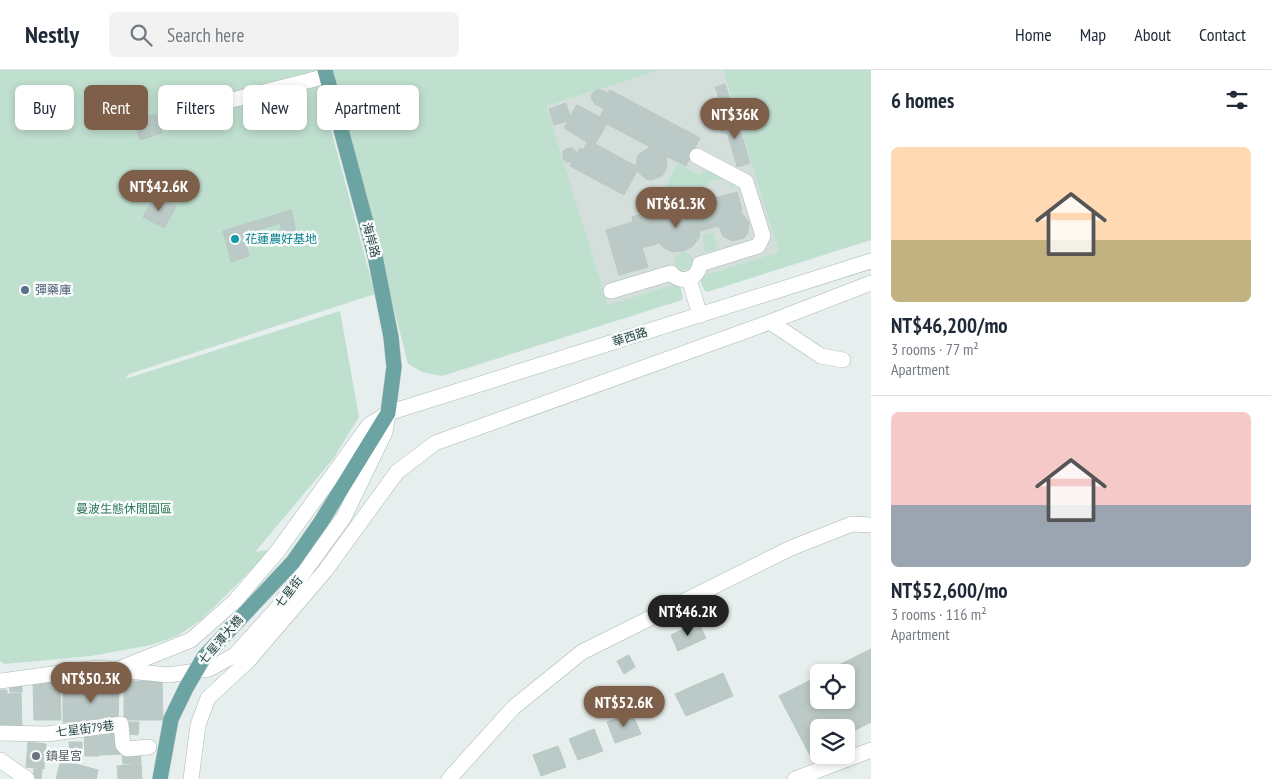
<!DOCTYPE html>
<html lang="en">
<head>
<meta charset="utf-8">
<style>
	:root { --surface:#fff; --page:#f2f2f3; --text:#1f2937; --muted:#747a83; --line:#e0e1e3; --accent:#7e604a }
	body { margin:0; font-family:"PT Sans Narrow","Noto Sans TC",sans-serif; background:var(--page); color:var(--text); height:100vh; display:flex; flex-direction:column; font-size:19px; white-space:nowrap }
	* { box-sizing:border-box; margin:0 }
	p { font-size:16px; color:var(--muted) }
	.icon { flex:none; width:28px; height:28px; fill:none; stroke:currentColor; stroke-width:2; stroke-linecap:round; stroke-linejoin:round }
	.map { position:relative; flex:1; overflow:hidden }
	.details { display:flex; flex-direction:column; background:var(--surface); width:400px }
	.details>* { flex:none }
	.top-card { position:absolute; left:15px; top:15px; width:475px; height:45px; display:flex; gap:10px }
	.fabs { position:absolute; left:810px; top:594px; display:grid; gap:10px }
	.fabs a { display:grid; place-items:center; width:45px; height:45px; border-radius:8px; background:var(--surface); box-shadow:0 2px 8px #0003; font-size:25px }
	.price { position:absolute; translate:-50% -42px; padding:0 11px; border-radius:18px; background:var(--accent); color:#fff; font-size:16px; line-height:32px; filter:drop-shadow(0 1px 2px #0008) }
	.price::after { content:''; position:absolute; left:50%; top:30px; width:15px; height:11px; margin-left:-8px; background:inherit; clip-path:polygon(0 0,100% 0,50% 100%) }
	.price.selected { background:#222; color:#fff }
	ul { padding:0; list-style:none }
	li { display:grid; align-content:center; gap:10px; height:265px; padding:0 20px }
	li+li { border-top:1px solid var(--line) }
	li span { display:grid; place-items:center; height:155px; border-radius:8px; color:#555 }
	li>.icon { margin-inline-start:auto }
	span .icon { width:90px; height:90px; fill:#fffc; stroke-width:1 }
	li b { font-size:21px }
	h2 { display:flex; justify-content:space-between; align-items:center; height:60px; padding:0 20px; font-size:21px }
	.tag { padding:0 18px; border-radius:8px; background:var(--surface); box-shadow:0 2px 8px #0003; font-size:18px; line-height:45px }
	.tag.selected { background:var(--accent); color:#fff }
	header { display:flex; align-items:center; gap:30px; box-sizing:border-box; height:70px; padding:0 25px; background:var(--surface); border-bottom:1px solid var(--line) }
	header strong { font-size:24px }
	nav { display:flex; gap:28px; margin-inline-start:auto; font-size:18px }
	.search { width:350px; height:45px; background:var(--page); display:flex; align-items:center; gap:12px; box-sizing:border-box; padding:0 18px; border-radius:8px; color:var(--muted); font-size:19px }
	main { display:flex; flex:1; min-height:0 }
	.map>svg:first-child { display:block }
	.built { fill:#d4dfdc }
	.green { fill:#bfdfcf }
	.building { fill:#bbcac7; stroke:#b8c9c5; fill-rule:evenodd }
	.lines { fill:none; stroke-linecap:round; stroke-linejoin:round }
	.minor-casing { stroke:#a8b8b6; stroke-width:16 }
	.major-casing { stroke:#c2caca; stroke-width:16 }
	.minor { stroke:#fff; stroke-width:15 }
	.major { stroke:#6ba4a2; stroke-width:15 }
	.major-bridge-casing { stroke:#c2caca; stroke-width:16; stroke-linecap:butt }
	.major-bridge { stroke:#6ba4a2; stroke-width:15 }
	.culture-dot { fill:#0f9aa8; stroke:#f7fbfa; stroke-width:2 }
	.service-dot { fill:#5c6f8a; stroke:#f7fbfa; stroke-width:2 }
	.worship-dot { fill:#6b7280; stroke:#f7fbfa; stroke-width:2 }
	.labels { text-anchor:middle; stroke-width:5; stroke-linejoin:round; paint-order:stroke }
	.culture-label { font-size:12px; fill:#0d838f; stroke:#f7fbfa; text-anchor:start }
	.street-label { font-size:12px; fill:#244240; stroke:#f7fbfa }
	.service-label { font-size:12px; fill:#4e5e75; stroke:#f7fbfa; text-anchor:start }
	.park-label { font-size:12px; fill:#2e795b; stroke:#f7fbfa }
	.worship-label { font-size:12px; fill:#5b616d; stroke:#f7fbfa; text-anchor:start }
</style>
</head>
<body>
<header>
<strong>Nestly</strong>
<div class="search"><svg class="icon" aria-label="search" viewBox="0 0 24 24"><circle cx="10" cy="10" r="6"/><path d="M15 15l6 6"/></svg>Search here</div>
<nav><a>Home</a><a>Map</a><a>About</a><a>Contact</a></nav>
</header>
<main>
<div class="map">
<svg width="871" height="709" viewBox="0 0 871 709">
	<rect width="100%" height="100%" fill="#e6efed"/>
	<!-- built -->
	<polygon class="built" points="661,0 723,0 780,182 608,235 545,36"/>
	<!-- green -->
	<g class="green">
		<polygon points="0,0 315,0 375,224 129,304 125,309 340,241 359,347 333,389 255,482 272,479 201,550 177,566 151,575 91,586 5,594 0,591"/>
		<polygon points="333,0 661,0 546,36 608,235 679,213 683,227 682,230 442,306 422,302 408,294"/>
		<polygon points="723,0 871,0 871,170 707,222 704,220 699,207 779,182"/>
		<path d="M678,93L699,105L712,98L738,112L731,119L728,111C718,108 711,110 703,117L705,122L681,129L671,128L667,114Z"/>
		<polygon points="713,162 718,179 705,182 702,165"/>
		<circle cx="684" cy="191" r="9"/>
	</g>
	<!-- building -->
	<g class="building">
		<polygon points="725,14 732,36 723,39 715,17"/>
		<path d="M598,19L608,23L610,20L700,68L686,96L666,86L667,97L662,106L651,110L646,109L637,101L624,125L570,96L572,92H566L563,89V81L569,78H573L577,83L580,78L583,80L587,72L564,58L568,51L554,55L549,39L566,33L570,46L577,35L600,47L604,39L595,34L591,28L592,24ZM607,54L650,77L638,85L636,96L595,74Z"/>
		<polygon points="156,44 162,63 140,70 134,51"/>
		<polygon points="728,45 735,48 737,51 738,59 740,60 750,93 737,97 728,65 721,62 719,59 719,51 721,48"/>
		<polygon points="737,122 742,140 740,141 749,152 748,163 744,168 733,171 728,169 723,166 719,156 700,161 699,168 692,177 683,181 673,182 664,178 659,173 642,178 648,197 619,205 606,160 633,152 632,147 706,125 707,130"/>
		<polygon points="155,125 176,137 164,158 143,147"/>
		<polygon points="291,140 299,174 286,177 280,153 243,165 249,186 231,192 223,161"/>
		<polygon points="698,552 706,568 678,581 671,565"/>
		<polygon points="871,579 871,652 846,665 846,658 819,658 819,685 829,685 814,693 779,626 819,606 819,630 846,630 846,602 825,602"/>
		<polygon points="629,585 635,597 624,604 617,591"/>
		<polygon points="723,603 733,626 686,646 675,624"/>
		<polygon points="52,608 52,619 60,619 61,650 34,650 33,609"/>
		<polygon points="124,611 162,611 163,650 124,650"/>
		<polygon points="22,613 22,622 10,622 9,614"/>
		<polygon points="63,616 119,617 118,652 63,652"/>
		<polygon points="0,620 7,620 7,624 21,623 22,662 0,662"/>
		<polygon points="632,643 641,664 615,673 607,652"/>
		<polygon points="127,652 139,652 138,665 127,664"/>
		<polygon points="119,658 121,684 100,685 99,659"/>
		<polygon points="594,659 603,681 578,690 569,669"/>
		<polygon points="98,662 99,686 85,686 84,663"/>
		<polygon points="28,672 46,674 44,699 26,697"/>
		<polygon points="69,672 82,672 82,688 70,689"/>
		<polygon points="558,676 566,697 541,706 533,685"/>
		<polygon points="140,679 141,693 123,694 122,680"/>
		<polygon points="61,690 98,700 96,709 56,709"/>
		<polygon points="141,694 142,709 118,709 117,696"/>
		<polygon points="34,699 42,700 41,709 33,709"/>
	</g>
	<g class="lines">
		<defs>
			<g id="minor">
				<polyline points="224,32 327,6"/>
				<polyline points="689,209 700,245"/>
				<path d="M611,221L671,203C682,215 698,209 700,194L758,176L763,166L746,112L697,86"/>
				<polyline points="770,252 821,286 843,290"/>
				<polyline points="116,600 191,570 235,531 277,482 369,355 388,343 871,191"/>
				<polyline points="0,611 97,598 169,605 209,599 235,585 280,535 344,447 385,362 388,345"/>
				<polyline points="0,663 47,664 121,654 123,675 127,679 149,677"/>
				<polyline points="0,690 27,709"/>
				<polyline points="191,709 198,655 208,628 249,590 325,501 397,402 435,373 770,252 871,213"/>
				<polyline points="449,709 514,637 582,582 791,478 852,454 871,455"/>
				<polyline points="795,709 871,680"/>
			</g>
			<polyline id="major" points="321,452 388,343 394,297 391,267 375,186 325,0"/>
		</defs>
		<!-- minor casing -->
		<use href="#minor" class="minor-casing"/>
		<!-- major casing -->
		<use href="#major" class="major-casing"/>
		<!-- minor -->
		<use href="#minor" class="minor"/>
		<!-- major -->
		<use href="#major" class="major"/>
		<defs>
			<polyline id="major-bridge" points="160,709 171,649 186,618 204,587 293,492 321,452"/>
		</defs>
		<!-- major-bridge casing -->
		<use href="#major-bridge" class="major-bridge-casing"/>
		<!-- major-bridge -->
		<use href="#major-bridge" class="major-bridge"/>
	</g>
	<!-- markers -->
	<circle class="culture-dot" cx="235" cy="169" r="5"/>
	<circle class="service-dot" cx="25" cy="220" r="5"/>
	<circle class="worship-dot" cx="36" cy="686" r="5"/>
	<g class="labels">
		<!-- culture labels -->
		<g class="culture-label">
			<text x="245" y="173">花蓮農好基地</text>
		</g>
		<!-- street labels -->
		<g class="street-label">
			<text transform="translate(371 170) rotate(75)" y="4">海岸路</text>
			<text transform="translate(630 267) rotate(-18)" y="4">華西路</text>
			<text transform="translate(289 522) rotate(-52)" y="4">七星街</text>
			<text transform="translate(221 570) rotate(-49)" y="4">七星潭大橋</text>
			<text transform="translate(85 659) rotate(-7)" y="4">七星街79巷</text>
		</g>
		<!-- service labels -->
		<g class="service-label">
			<text x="35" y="224">彈藥庫</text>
		</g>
		<!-- park labels -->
		<g class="park-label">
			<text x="124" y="443">曼波生態休閒園區</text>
		</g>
		<!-- worship labels -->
		<g class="worship-label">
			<text x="46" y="690">鎮星宮</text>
		</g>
	</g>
</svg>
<div class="fabs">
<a><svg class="icon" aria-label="locate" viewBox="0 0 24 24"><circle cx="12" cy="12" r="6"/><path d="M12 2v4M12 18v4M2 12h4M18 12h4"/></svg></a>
<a><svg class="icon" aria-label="layers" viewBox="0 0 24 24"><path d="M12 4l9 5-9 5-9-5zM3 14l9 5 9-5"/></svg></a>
</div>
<b class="price" style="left:735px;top:70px">NT$36K</b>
<b class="price" style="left:159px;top:142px">NT$42.6K</b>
<b class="price" style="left:676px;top:159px">NT$61.3K</b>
<b class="price selected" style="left:688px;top:567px">NT$46.2K</b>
<b class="price" style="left:91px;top:634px">NT$50.3K</b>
<b class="price" style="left:624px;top:658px">NT$52.6K</b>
<div class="top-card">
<a class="tag">Buy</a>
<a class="tag selected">Rent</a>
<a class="tag">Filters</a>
<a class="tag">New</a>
<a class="tag">Apartment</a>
</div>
</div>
<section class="details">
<h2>6 homes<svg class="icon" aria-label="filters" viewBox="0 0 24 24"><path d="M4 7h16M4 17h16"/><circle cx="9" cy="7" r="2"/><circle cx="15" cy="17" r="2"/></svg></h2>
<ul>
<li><span style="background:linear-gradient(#ffd9b3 60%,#c2b280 0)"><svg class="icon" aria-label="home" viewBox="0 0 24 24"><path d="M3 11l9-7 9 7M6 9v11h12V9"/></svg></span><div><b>NT$46,200/mo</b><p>3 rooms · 77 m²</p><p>Apartment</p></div></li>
<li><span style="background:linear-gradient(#f6c9c9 60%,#9aa5b1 0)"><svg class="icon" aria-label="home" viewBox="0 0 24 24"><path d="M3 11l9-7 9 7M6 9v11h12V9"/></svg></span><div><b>NT$52,600/mo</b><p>3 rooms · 116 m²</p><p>Apartment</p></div></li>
</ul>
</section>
</main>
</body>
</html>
